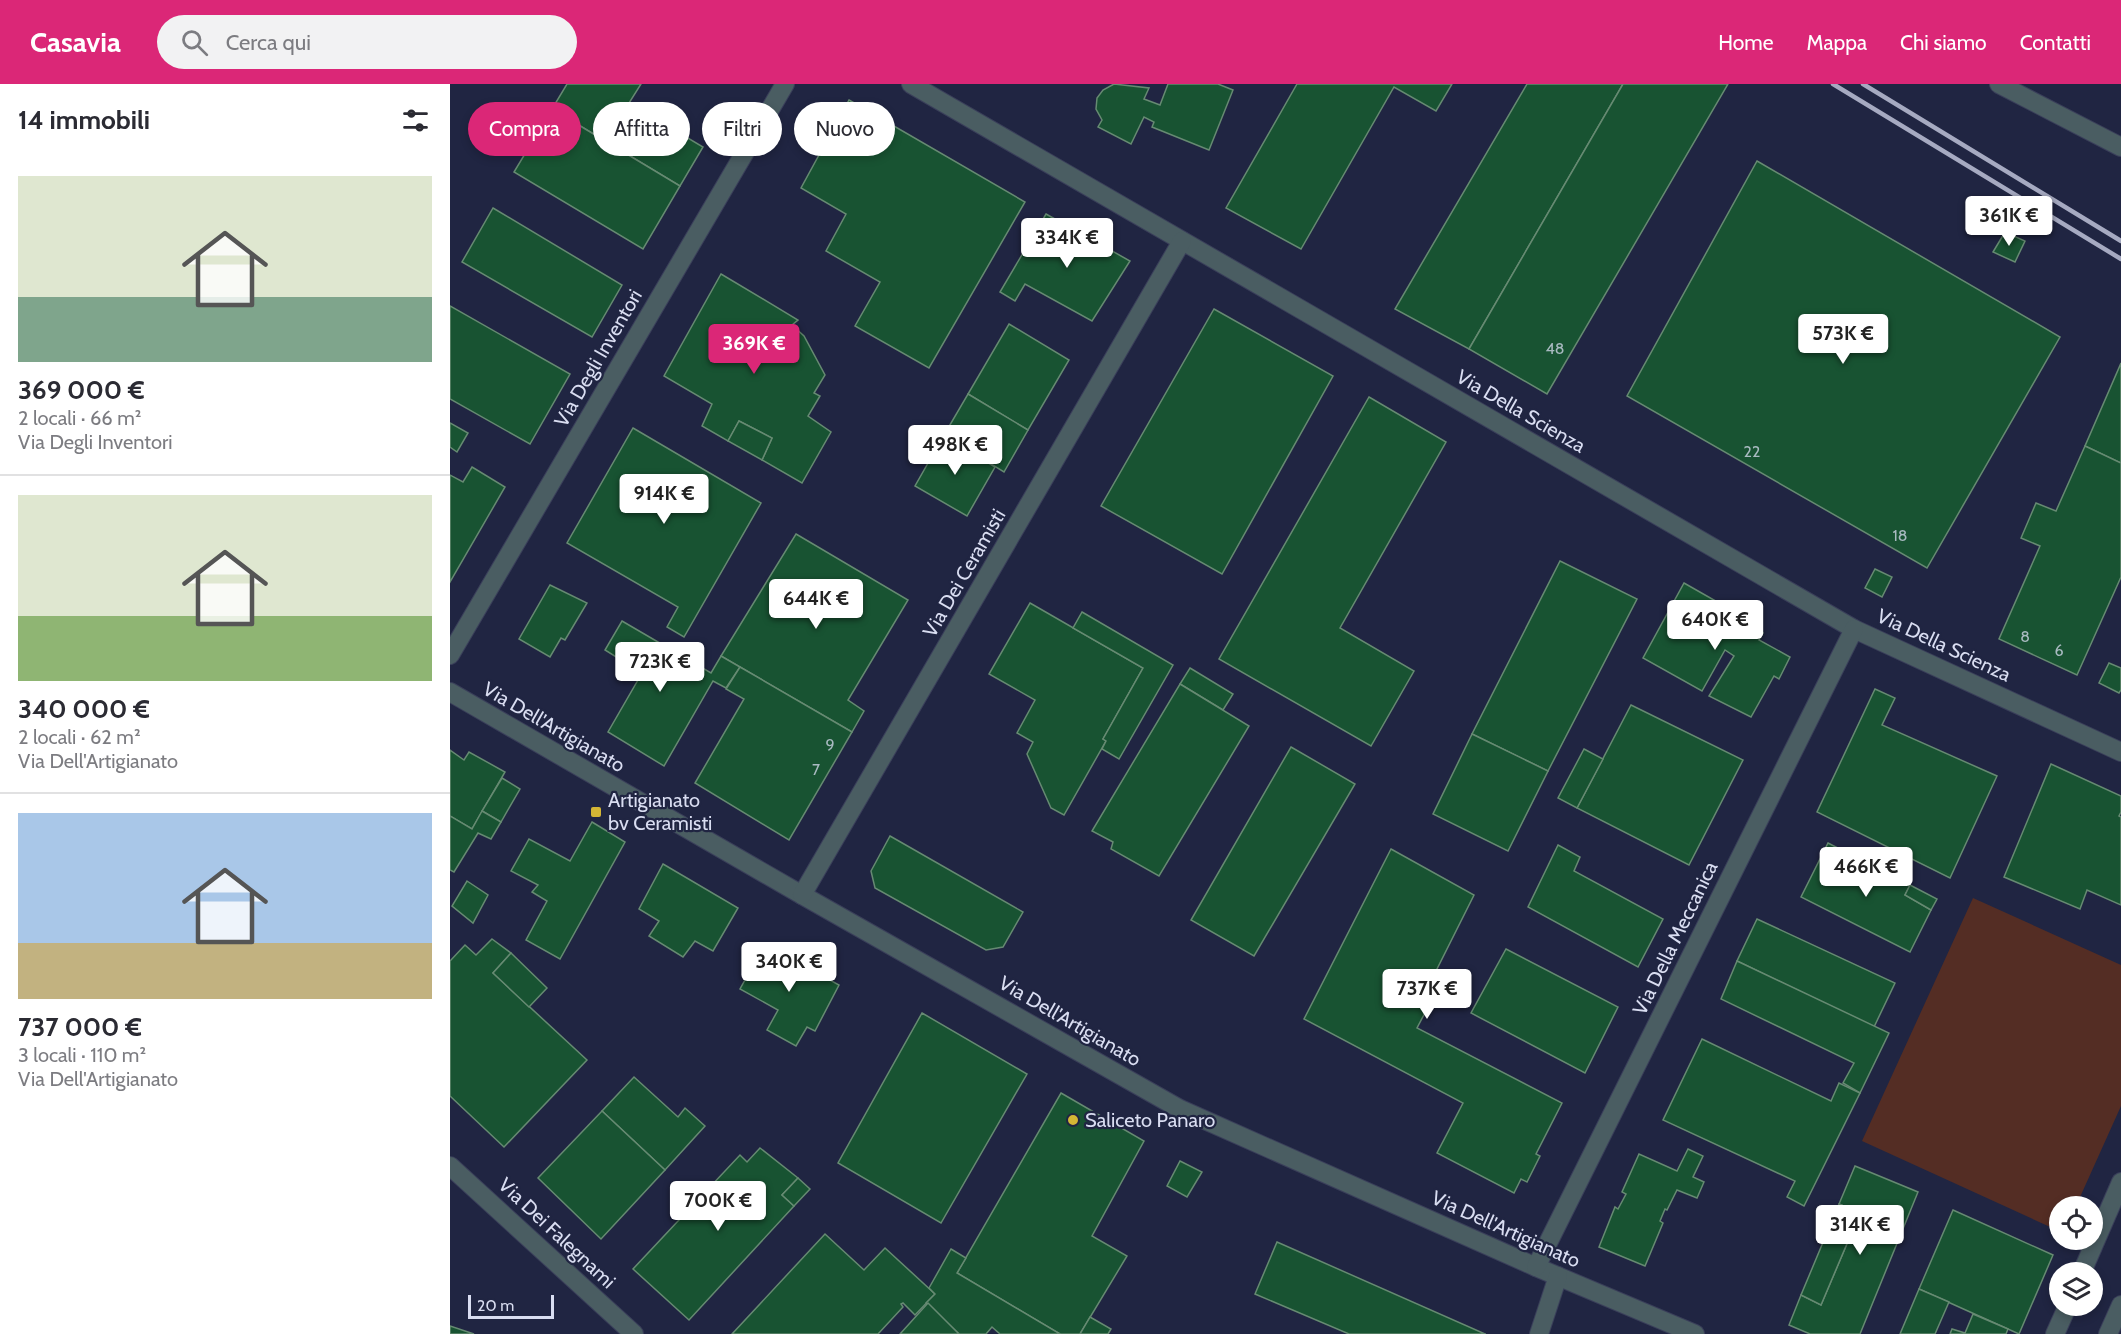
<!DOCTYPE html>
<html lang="it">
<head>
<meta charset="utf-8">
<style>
	:root { --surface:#fff; --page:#f2f2f3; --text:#2b2b33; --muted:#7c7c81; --line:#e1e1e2; --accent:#db2777 }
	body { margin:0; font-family:Cabin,sans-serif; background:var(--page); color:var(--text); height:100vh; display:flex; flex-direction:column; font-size:22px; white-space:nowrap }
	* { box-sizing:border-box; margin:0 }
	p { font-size:20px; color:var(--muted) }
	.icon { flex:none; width:33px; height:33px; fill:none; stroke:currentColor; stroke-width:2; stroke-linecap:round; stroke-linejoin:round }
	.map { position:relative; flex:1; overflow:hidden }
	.side { display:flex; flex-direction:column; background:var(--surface); width:450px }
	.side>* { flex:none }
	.hud { position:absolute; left:18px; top:18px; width:570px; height:54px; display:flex; gap:12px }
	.tools { position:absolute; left:1599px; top:1112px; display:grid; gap:12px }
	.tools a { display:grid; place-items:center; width:54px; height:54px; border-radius:50%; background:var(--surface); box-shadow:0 3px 9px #0003; font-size:30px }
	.scale { position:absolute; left:18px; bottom:15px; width:86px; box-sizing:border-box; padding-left:6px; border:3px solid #d9ddf1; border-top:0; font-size:16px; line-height:21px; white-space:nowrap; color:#d9ddf1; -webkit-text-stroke:4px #202542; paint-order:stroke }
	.price { position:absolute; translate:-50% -51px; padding:0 14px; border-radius:6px; background:#fff; color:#222; font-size:20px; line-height:39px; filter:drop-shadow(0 2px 3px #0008) }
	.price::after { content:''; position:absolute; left:50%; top:36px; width:18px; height:14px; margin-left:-9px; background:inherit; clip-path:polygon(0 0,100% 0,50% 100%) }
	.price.current { background:var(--accent); color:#fff }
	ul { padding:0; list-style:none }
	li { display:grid; align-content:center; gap:12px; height:318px; padding:0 18px }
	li+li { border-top:2px solid var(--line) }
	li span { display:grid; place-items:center; height:186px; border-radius:0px; color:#555 }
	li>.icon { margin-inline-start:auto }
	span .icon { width:108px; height:108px; fill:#fffc; stroke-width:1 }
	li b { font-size:26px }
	h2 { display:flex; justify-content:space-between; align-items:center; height:72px; padding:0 18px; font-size:26px }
	.pill { padding:0 21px; border-radius:27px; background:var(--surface); box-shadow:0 3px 9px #0003; font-size:21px; line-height:54px }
	.pill.current { background:var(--accent); color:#fff }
	header { display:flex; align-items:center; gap:36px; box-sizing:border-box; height:84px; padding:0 30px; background:var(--accent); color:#fff }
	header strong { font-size:28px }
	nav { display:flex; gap:33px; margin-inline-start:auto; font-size:21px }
	.search { width:420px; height:54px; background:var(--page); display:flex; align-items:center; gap:15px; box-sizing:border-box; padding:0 21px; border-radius:33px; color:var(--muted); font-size:22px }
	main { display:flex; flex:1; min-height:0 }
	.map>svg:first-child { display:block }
	.green { fill:#542d24 }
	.building { fill:#185332; stroke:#668a72; stroke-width:1.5 }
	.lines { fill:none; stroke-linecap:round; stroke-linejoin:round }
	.street-casing { stroke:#3a3f5a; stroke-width:20 }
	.street { stroke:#4a5d62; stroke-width:18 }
	.rail { stroke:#a6aac1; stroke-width:4.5 }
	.poi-dot { fill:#d4b635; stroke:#202542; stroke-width:2 }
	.labels { text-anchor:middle; stroke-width:4.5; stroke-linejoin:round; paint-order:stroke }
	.number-label { font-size:16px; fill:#a9bac1 }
	.street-label { font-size:20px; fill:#d9ddf1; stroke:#202542 }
	.poi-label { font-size:20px; fill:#d9ddf1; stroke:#202542; text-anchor:start }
</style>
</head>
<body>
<header>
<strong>Casavia</strong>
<div class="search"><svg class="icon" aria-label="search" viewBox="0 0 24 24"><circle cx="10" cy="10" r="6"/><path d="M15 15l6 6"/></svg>Cerca qui</div>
<nav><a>Home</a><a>Mappa</a><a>Chi siamo</a><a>Contatti</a></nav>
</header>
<main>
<section class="side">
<h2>14 immobili<svg class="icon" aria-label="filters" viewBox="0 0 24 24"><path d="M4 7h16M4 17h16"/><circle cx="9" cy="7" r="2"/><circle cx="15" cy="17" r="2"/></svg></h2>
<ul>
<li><span style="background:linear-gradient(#dfe7d0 65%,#7fa58c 0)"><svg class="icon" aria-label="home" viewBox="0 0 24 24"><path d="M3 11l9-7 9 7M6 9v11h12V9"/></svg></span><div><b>369 000 €</b><p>2 locali · 66 m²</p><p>Via Degli Inventori</p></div></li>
<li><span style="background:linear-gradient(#dfe7d0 65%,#8fb573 0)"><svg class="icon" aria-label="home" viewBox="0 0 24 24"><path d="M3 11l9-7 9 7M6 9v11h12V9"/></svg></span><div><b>340 000 €</b><p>2 locali · 62 m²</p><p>Via Dell'Artigianato</p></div></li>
<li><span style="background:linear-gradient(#a9c7e8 70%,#c2b280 0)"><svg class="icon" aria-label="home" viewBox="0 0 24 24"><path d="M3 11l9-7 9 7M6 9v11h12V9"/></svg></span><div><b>737 000 €</b><p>3 locali · 110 m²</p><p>Via Dell'Artigianato</p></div></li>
</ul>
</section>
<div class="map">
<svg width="1671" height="1250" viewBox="0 0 1671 1250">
	<rect width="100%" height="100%" fill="#202542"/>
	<!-- green -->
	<polygon class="green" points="1523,814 1671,881 1671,1022 1626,1122 1610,1122 1609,1147 1412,1057"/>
	<!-- building -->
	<g class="building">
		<polygon points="117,0 191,0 179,19 253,63 230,102 102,25"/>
		<polygon points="664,0 699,4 694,15 710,21 718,0 768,0 783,6 759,66 702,43 704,38 694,33 681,60 648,43 652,36 646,25 647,14 653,6"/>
		<polygon points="847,0 1002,0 986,27 944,3 851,165 776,124"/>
		<polygon points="1077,0 1173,0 1019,265 945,225"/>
		<polygon points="1173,0 1278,0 1097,310 1019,265"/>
		<polygon points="399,16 575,118 479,284 405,242 430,198 376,167 396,130 351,104"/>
		<polygon points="102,25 230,102 193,165 64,88"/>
		<polygon points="1307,77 1610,253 1477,484 1177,312"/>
		<polygon points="43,124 172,201 142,253 12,178"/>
		<polygon points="596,130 680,177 642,237 575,200 565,217 550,208"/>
		<polygon points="1555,148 1575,157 1565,178 1543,168"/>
		<polygon points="271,190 348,236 342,241 354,252 375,291 364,309 370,312 358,332 381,348 352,399 312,376 322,354 289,337 278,357 252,342 262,320 214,292"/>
		<polygon points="0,222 120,290 80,360 0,315"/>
		<polygon points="764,225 883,292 772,490 651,422"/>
		<polygon points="559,240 619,276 578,346 518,310"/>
		<polygon points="1671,279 1671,379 1635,362"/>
		<polygon points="518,310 578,346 554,388 494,351"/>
		<polygon points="919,313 996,358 890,544 964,587 921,662 769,575"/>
		<polygon points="289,337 322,354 312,376 278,357"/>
		<polygon points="0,339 18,349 7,368 0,363"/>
		<polygon points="183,344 311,419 234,553 217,543 228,523 117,459"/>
		<polygon points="494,351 545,383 517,432 465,402"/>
		<polygon points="1635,362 1671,379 1671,493 1627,591 1549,555 1590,462 1571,454 1586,419 1606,427"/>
		<polygon points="22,383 55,403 0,498 0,391 13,398"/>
		<polygon points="346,450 458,516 398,616 414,627 402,648 271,572"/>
		<polygon points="1110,477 1187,515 1098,687 1022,650"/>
		<polygon points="1425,485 1442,493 1432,513 1415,504"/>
		<polygon points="1234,499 1285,528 1276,542 1293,552 1300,541 1313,549 1309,556 1340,573 1329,595 1324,592 1301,633 1259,612 1284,572 1275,566 1252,607 1193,574"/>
		<polygon points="100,501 137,519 115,556 111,554 100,573 69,555"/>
		<polygon points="580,519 693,584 653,655 656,657 614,731 601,724 577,670 583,658 567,649 585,616 539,590"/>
		<polygon points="632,528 723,581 669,675 652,665 656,657 653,655 693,584 623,544"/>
		<polygon points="1285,528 1302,538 1293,552 1276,542"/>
		<polygon points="172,537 261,589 271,572 290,583 276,604 263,597 214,682 158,648 192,589 155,566"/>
		<polygon points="1659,579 1671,584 1671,606 1669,609 1649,599"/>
		<polygon points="290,583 402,648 339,756 245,699 294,615 276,605"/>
		<polygon points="740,584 783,610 773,626 730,600"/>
		<polygon points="730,600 799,642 709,792 661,765 663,758 642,747"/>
		<polygon points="1425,605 1445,614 1432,641 1547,692 1500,794 1367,728"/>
		<polygon points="1181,621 1293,676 1239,781 1127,724"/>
		<polygon points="1022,650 1098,687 1058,767 983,730"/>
		<polygon points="841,663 905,700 804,872 741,836"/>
		<polygon points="1134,665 1153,675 1127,724 1108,714"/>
		<polygon points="0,666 14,676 19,668 55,688 22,745 0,732"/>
		<polygon points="1601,680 1671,712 1671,728 1669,732 1671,733 1671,821 1637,806 1630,825 1554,793"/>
		<polygon points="52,694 70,705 51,738 32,727"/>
		<polygon points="32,727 51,738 41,755 28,749 4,788 0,786 0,732 22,745"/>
		<polygon points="142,738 175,758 110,875 76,856 97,817 82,808 88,801 61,787 79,755 120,777"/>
		<polygon points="440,752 573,828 553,863 536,866 425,804 421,787"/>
		<polygon points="1378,759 1460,801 1455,811 1481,826 1460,868 1351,813"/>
		<polygon points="1108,761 1130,773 1124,787 1213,835 1188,883 1078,823"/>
		<polygon points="941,765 1024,811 969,921 977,925 967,944 1112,1019 1086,1070 1090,1072 1077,1098 1071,1095 1064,1109 987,1069 1013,1019 854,935"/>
		<polygon points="213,780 288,824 263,867 245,857 233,873 199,852 209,837 189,825"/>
		<polygon points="17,797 38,811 23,839 2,822"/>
		<polygon points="1460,801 1487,815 1481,826 1455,811"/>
		<polygon points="1307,835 1445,899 1424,943 1287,877"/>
		<polygon points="42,855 61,869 43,889 137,976 54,1063 0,1012 0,877 15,861 26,871"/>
		<polygon points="315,860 389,901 365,947 357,943 346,962 317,946 328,926 290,905"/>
		<polygon points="1056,865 1168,923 1135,989 1021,929"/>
		<polygon points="61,869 97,904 79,923 43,889"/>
		<polygon points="1287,877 1439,949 1410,1009 1393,999 1404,979 1271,915"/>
		<polygon points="472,929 577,990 491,1139 388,1079"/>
		<polygon points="1252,955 1381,1017 1389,999 1410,1009 1354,1122 1337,1113 1345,1097 1213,1036"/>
		<polygon points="184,993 228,1033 235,1024 255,1042 215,1086 152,1027"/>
		<polygon points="611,1009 694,1057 642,1152 677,1172 630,1250 610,1250 507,1189"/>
		<polygon points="152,1027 215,1086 151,1155 88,1094"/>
		<polygon points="310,1064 348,1094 332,1111 344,1122 239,1236 183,1185 290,1071 297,1078"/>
		<polygon points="1238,1065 1253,1072 1243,1093 1254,1098 1247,1114 1227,1106 1217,1126 1215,1125 1210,1137 1213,1139 1195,1182 1149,1163 1165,1123 1168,1125 1176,1110 1172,1108 1189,1070 1227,1087"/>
		<polygon points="730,1077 752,1088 737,1113 717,1102"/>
		<polygon points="1405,1082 1468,1108 1410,1250 1360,1250 1339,1241 1351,1211 1371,1221 1410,1129 1389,1120"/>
		<polygon points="348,1094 360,1105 344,1122 332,1111"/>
		<polygon points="1389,1120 1410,1129 1371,1221 1351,1211"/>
		<polygon points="1503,1126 1603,1171 1569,1250 1469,1205"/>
		<polygon points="375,1150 414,1186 435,1164 485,1210 465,1231 453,1219 451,1220 453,1223 428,1250 282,1250"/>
		<polygon points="827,1158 1035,1250 1036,1250 899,1250 805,1210"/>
		<polygon points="501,1165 516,1174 507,1189 610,1250 550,1250 542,1243 536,1250 509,1250 476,1219 485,1210 479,1204"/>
		<polygon points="1469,1205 1499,1218 1485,1250 1450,1250"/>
		<polygon points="478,1219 509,1250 450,1250"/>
		<polygon points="1523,1230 1558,1245 1556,1250 1500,1250 1502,1245 1515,1249"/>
		<polygon points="640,1233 661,1245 658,1250 630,1250"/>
		<polygon points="0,1242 24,1250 0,1250"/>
	</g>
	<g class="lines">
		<defs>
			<g id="street">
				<polyline points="461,0 1404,545 1671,668"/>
				<polyline points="1549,0 1671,63"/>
				<polyline points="0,571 335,0"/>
				<polyline points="0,608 352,811 730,1025 1086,1183 1245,1250"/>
				<polyline points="352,811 732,157"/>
				<polyline points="0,1082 184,1250"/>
				<polyline points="1086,1183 1404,545"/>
				<polyline points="1632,1188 1671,1098"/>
				<polyline points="1089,1250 1108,1192"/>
				<polyline points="1605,1250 1618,1221"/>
				<polyline points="1658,1250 1671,1221"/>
			</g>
		</defs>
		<!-- street casing -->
		<use href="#street" class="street-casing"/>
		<!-- street -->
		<use href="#street" class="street"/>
		<!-- rail -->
		<g class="rail">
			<polyline points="1383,0 1671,175"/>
			<polyline points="1413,0 1671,157"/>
		</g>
	</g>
	<!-- markers -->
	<g class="poi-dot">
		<rect x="140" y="722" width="12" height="12" rx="3"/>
		<circle cx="623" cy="1036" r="6"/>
	</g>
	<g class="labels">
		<!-- number labels -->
		<g class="number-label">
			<text x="1105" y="270">48</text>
			<text x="1302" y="373">22</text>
			<text x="1450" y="457">18</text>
			<text x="1575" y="558">8</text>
			<text x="1609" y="572">6</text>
			<text x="380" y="666">9</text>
			<text x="366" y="691">7</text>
		</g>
		<!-- street labels -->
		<g class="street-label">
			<text transform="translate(148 274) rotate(-60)" y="7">Via Degli Inventori</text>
			<text transform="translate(1071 327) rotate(30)" y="7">Via Della Scienza</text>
			<text transform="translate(514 489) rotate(-60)" y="7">Via Dei Ceramisti</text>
			<text transform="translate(1494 561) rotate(25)" y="7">Via Della Scienza</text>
			<text transform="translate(104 643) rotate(30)" y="7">Via Dell'Artigianato</text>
			<text transform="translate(1225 854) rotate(-64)" y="7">Via Della Meccanica</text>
			<text transform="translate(620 937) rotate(30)" y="7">Via Dell'Artigianato</text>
			<text transform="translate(1056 1145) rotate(24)" y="7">Via Dell'Artigianato</text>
			<text transform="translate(107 1149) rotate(43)" y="7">Via Dei Falegnami</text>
		</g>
		<!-- poi labels -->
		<g class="poi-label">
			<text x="158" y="723">Artigianato<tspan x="158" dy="23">bv Ceramisti</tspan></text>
			<text x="635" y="1043">Saliceto Panaro</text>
		</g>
	</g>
</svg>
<div class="tools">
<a><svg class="icon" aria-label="locate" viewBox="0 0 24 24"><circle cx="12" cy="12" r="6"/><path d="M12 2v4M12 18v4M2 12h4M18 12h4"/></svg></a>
<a><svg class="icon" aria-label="layers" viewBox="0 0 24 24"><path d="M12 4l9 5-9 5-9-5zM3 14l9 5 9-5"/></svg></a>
</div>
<div class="scale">20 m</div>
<b class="price" style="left:1559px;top:163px">361K €</b>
<b class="price" style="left:617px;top:185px">334K €</b>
<b class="price" style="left:1393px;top:281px">573K €</b>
<b class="price current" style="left:304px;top:291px">369K €</b>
<b class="price" style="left:505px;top:392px">498K €</b>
<b class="price" style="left:214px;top:441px">914K €</b>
<b class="price" style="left:366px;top:546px">644K €</b>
<b class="price" style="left:1265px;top:567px">640K €</b>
<b class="price" style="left:210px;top:609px">723K €</b>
<b class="price" style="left:1416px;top:814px">466K €</b>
<b class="price" style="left:339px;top:909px">340K €</b>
<b class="price" style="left:977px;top:936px">737K €</b>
<b class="price" style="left:268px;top:1148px">700K €</b>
<b class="price" style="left:1410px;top:1172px">314K €</b>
<div class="hud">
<a class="pill current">Compra</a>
<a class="pill">Affitta</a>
<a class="pill">Filtri</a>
<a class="pill">Nuovo</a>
</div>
</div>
</main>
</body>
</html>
